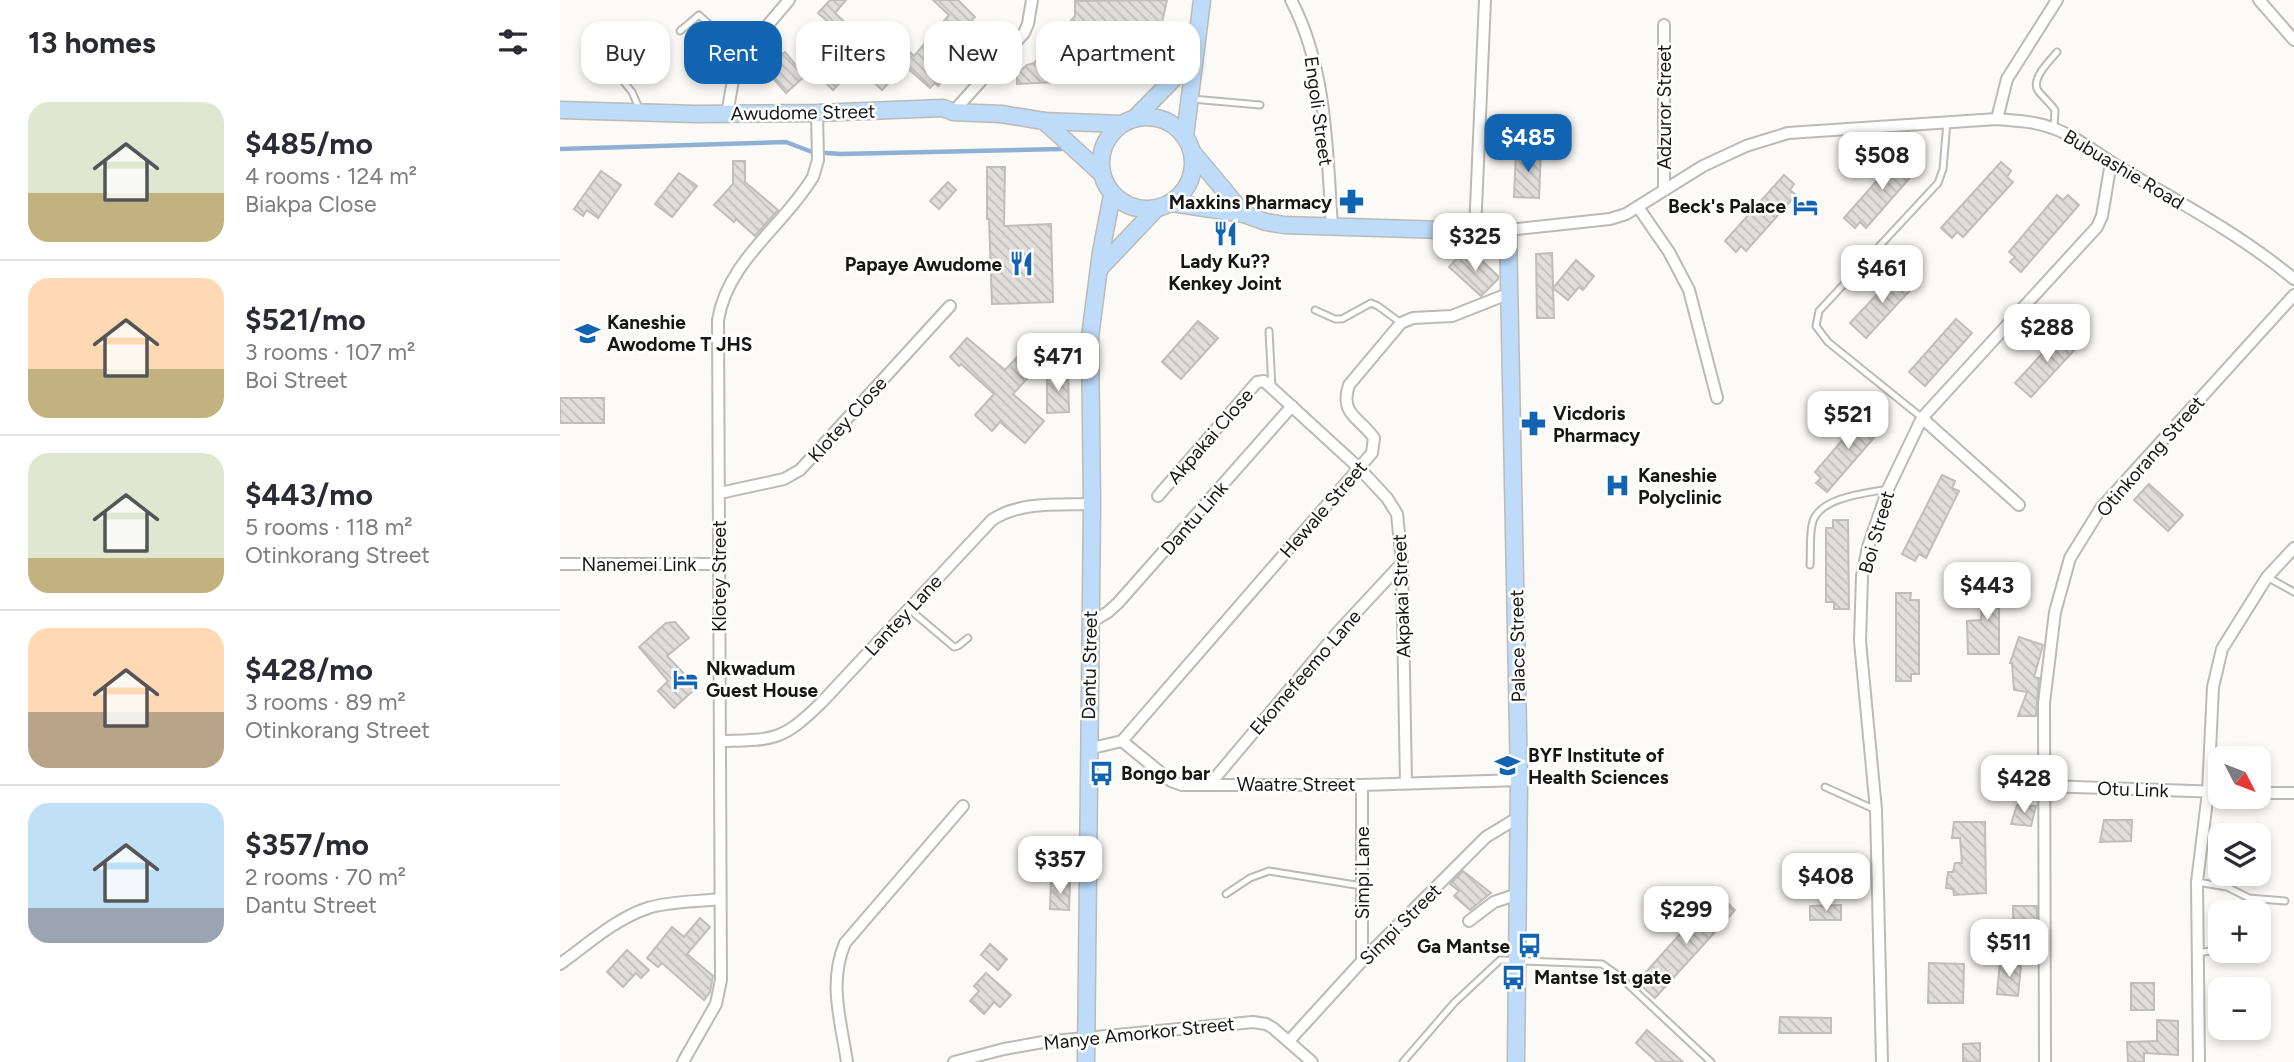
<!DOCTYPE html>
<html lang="en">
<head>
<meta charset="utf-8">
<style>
	:root { --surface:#fff; --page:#f2f2f3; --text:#2b2b33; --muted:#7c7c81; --line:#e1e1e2; --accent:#1164b2 }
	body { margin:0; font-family:Figtree,sans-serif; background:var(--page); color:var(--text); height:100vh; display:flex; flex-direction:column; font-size:26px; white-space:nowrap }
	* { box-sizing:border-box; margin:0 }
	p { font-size:23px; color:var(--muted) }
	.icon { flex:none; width:38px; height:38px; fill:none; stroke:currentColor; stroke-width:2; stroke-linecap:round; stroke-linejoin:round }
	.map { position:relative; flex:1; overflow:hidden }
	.panel { display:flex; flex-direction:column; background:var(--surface); width:560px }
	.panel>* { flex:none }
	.top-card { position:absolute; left:21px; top:21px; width:665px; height:63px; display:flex; gap:14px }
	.needle { width:46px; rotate:132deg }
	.controls { position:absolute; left:1648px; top:746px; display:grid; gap:14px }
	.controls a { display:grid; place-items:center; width:63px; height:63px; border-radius:14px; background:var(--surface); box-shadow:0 4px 10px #0003; font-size:35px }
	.price { position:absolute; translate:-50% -60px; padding:0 16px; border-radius:14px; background:#fff; color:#222; font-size:23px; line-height:46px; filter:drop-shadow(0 2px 4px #0008) }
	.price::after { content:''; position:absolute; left:50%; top:42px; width:21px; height:16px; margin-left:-10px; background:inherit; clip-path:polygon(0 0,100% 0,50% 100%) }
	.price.current { background:var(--accent); color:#fff }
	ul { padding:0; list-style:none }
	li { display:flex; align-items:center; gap:21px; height:175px; padding:0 28px }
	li+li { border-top:2px solid var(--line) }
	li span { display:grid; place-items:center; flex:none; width:196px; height:140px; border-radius:21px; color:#555 }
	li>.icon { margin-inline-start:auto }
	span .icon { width:84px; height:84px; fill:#fffc; stroke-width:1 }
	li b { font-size:30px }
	h2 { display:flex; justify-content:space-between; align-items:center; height:84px; padding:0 28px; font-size:30px }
	.chip { padding:0 24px; border-radius:21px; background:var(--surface); box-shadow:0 4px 10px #0003; font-size:24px; line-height:63px }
	.chip.current { background:var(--accent); color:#fff }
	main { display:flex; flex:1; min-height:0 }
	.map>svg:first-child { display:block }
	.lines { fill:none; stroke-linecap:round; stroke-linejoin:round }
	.stream { stroke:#8fafd5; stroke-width:4.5 }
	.building { fill:url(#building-back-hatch); stroke:#bfbeba; stroke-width:2 }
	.lane-casing { stroke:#bbbab6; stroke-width:9 }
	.street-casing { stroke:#bbbab6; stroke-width:14 }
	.secondary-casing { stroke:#bbbab6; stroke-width:19 }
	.lane { stroke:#fff; stroke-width:5 }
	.street { stroke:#fff; stroke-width:10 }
	.secondary { stroke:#bedcfa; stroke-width:16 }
	.labels { text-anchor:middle; stroke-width:5; stroke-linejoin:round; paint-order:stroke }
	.street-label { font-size:19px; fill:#161614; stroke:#fff }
	.poi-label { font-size:19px; font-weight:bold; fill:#161614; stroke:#fff; text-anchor:start }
</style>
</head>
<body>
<main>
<section class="panel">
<h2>13 homes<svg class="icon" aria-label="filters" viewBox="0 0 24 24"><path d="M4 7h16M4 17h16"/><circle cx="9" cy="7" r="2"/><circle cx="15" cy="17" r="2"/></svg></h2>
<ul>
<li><span style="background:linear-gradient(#dfe7d0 65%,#c2b280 0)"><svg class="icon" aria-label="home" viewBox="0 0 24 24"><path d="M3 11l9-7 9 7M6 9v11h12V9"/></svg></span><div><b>$485/mo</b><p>4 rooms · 124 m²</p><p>Biakpa Close</p></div></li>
<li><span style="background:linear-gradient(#ffd9b3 65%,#c2b280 0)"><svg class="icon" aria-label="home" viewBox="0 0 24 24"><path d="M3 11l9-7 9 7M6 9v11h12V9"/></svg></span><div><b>$521/mo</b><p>3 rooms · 107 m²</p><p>Boi Street</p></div></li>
<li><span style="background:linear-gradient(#dfe7d0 75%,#c2b280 0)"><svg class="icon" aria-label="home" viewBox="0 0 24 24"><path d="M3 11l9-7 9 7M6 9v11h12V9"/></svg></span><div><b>$443/mo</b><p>5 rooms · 118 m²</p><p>Otinkorang Street</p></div></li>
<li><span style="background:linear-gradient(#ffd9b3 60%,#b9a48a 0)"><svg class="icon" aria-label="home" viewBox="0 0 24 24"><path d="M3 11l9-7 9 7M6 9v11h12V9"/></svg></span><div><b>$428/mo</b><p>3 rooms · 89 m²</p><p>Otinkorang Street</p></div></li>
<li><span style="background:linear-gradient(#bfe0f5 75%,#9aa5b1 0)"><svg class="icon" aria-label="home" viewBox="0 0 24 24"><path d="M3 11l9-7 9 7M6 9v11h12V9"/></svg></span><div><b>$357/mo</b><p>2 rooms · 70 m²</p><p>Dantu Street</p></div></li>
</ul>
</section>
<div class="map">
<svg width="1734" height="1062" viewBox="0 0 1734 1062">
	<defs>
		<pattern id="building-back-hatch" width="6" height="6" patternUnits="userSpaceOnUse" patternTransform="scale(1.75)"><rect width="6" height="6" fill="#dfdeda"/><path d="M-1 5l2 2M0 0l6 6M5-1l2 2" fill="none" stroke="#bfbeba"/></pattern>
	</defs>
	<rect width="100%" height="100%" fill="#fbfaf6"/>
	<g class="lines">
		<!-- stream -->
		<polyline class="stream" points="0,149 226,142 252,152 281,154 501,149"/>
	</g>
	<!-- building -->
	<g class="building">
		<polygon points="270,0 286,0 275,13 289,26 282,34 258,13"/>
		<polygon points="373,0 398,0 415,17 377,57 388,68 386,70 390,74 378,86 375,83 370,88 345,66 322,90 302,71 324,48 320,45 330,33 354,56 389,15"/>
		<polygon points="607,0 597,44 561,44 563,79 457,84 457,74 467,65 474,63 515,16 515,1"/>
		<polygon points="208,43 222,54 225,52 245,76 226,93 196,59"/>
		<polygon points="267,52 289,74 273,90 251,68"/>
		<polygon points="956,149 981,150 979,198 954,197"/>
		<polygon points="1343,151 1354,161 1349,166 1355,172 1306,228 1300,222 1295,228 1284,218"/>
		<polygon points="173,161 185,161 185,182 218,210 195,236 176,219 174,222 154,205 173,184"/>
		<polygon points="1441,162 1451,171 1447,177 1453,182 1403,237 1397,232 1392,238 1381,228"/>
		<polygon points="427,167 445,167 444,226 491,224 493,302 432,304 429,219 427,219"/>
		<polygon points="41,171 61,185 38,218 27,210 23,216 14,209"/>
		<polygon points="119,173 137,186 112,217 95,204"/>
		<polygon points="1224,175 1234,184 1230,190 1236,195 1186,251 1181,246 1176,252 1165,241"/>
		<polygon points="388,182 396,190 379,209 370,201"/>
		<polygon points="1497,195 1503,200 1508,195 1519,205 1461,272 1450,262 1455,257 1449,252"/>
		<polygon points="908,251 915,258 917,256 938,276 938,279 921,296 889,267 899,256 901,259"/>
		<polygon points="992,253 994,318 977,318 976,254"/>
		<polygon points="1016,260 1034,276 1023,290 1019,287 1008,300 993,288"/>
		<polygon points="1339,271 1354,286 1306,338 1290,323"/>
		<polygon points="1396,319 1412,333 1365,386 1349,372"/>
		<polygon points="638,321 658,338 621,379 602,362"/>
		<polygon points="1503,331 1519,345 1471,397 1455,383"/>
		<polygon points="477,336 493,351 453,394 484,421 465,443 440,422 432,431 415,415 434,394 401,364 399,366 390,357 407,338 445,370"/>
		<polygon points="508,372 509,412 487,413 487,373"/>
		<rect x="0" y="398" width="44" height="25"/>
		<polygon points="1314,415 1325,425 1267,492 1256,483 1261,478 1255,472 1303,416 1309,421"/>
		<polygon points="1382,475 1395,481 1392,488 1399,491 1366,558 1359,554 1355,561 1342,554"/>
		<polygon points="1589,484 1623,515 1608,531 1574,500"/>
		<polygon points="1273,520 1288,520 1289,609 1274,609 1274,602 1266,602 1266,528 1273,528"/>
		<polygon points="1423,581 1446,587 1443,602 1439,602 1439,654 1408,654 1407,621 1421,620"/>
		<polygon points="1336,593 1351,593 1350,600 1359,600 1359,674 1351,674 1351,681 1336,681"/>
		<polygon points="115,622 129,638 107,656 137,687 114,708 98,691 108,681 79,647 106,623"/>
		<polygon points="1459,637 1483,645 1474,677 1479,678 1476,716 1458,716 1467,692 1454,690 1452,663 1450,663"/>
		<polygon points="1457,805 1476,806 1471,826 1451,824"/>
		<polygon points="1544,820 1572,820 1571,841 1540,842"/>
		<polygon points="1394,822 1425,822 1426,893 1394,895 1393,889 1386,888 1388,872 1393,872 1395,863 1402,863 1400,838 1392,838"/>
		<polygon points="903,871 931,893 910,910 894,896 899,891 890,884"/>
		<polygon points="491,882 510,883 509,910 490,909"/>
		<polygon points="1157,893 1175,910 1095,998 1077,982"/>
		<polygon points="1281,905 1281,920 1250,920 1250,906"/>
		<polygon points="1453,906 1477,906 1477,951 1454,952"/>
		<polygon points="140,918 150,927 127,954 153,976 150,992 144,1000 102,963 98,967 87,958 112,927 124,937"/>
		<polygon points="430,944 447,959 438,970 421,955"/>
		<polygon points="67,950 89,970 81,978 76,973 63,987 47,972"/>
		<polygon points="1440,962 1461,965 1458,996 1437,994"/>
		<polygon points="1369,963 1404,964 1403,1003 1368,1003"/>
		<polygon points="426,973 451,995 440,1007 434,1002 424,1014 410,1001 419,991 414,986"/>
		<rect x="1571" y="983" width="23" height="27"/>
		<polygon points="1220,1017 1271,1018 1271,1033 1219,1033"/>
		<polygon points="1597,1020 1618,1021 1618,1055 1584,1053 1584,1062 1568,1062 1567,1042 1597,1041"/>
		<polygon points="1087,1030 1123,1062 1097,1062 1076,1043"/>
		<polygon points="1420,1043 1420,1062 1403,1062 1403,1044"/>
	</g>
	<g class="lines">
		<defs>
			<g id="lane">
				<polyline points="120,31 139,15 183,54"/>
				<polyline points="43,56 72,92 79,108"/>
				<polyline points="632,99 700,105"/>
				<path d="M1494,128L1495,110C1490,103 1484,98 1479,92C1469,80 1489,62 1497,52"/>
				<polyline points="755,310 775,319 782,319 811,303 818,306 841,323"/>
				<polyline points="709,331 712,388"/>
				<polyline points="1361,417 1268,342 1256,326 1259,311 1378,183 1383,169 1387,122"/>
				<path d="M1250,565C1251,552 1249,533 1253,521C1261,497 1307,493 1328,489"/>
				<polyline points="1707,577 1734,592"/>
				<polyline points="349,609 394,647 398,646 408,638"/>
				<polyline points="1265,787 1316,810"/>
				<polyline points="1637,882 1667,887 1689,898 1725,901"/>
				<polyline points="666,894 690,878 709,871 802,886"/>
				<polyline points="1688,912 1689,898"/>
				<polyline points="1638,953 1661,949"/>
				<polyline points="843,1062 894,1003 940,960 1042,964 1059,976 1151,1062"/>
			</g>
			<g id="street">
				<path d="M731,0C767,68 767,152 772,227"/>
				<polyline points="1699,0 1734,40"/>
				<polyline points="1104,25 1104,189"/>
				<polyline points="393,112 464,33 468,24 472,0"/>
				<polyline points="167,114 175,69 180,58 229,0"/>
				<polyline points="1437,119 1447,79 1497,0"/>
				<polyline points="1078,207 1109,252 1129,290 1157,398"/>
				<path d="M948,230L1050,219L1066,214L1143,166L1186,146L1228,133L1437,119C1457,121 1476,121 1495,129C1519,138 1537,154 1559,167C1619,202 1680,234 1734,279"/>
				<polyline points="915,231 925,0"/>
				<polyline points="1362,418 1459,505"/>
				<polyline points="160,493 224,479 240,470 390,306"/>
				<polyline points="598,496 697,382 704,381 799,468 827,498 837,514 842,563 846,783"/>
				<polyline points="0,564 158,564"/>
				<polyline points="530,623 548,612 558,603 732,406"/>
				<path d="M160,741C215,740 222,741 262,702L432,520C460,501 499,505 532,504"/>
				<path d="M562,741L812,453L814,438C800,418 779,414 789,385L841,323L853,318L892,316L950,293"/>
				<polyline points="528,749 562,741 611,781 622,785 802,785 959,780"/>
				<polyline points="650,784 777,633 842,563"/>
				<polyline points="802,785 802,961"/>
				<polyline points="1486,786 1661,792"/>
				<polyline points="1699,793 1734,793"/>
				<polyline points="909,921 934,902 958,894"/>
				<path d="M0,964C28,944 55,919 88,908C111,901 136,902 160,899"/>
				<polyline points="729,1041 802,961 926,837 959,817"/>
				<path d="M123,1062L156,1004L161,980L158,320C168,260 223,227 253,177L258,160L257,113"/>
				<path d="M287,1062C281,1021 268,983 285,943L403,806"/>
				<polyline points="394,1062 444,1049 483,1042 693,1022 706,1024 713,1028 752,1062"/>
				<polyline points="1322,1062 1316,810 1300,641 1302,576 1308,547 1328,489 1362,418 1537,227 1542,216 1551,162"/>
				<polyline points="1485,1062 1484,703 1495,612 1510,558 1541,508 1734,295"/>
				<polyline points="1639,1062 1637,882 1648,792 1653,687 1662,649 1707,577 1734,548"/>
			</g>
			<g id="secondary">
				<polyline points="0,110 136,114 257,113 383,108 393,112 441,114 484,121 561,124"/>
				<circle cx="587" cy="163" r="46"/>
				<polyline points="575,118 633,59"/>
				<polyline points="484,121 541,173"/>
				<polyline points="625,136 642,0"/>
				<polyline points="633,153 684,214"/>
				<polyline points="612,203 684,214 706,222 724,225 915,231 948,230 959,780 956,1062"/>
				<polyline points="540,268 596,209"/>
				<polyline points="526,1062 532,504 530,337 541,252 552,195"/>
			</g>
		</defs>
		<!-- lane casing -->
		<use href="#lane" class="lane-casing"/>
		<!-- street casing -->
		<use href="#street" class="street-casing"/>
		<!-- secondary casing -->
		<use href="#secondary" class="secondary-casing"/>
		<!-- lane -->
		<use href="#lane" class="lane"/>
		<!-- street -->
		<use href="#street" class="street"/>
		<!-- secondary -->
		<use href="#secondary" class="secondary"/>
	</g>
	<!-- icons -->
	<defs>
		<symbol id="pharmacy-bare" viewBox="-9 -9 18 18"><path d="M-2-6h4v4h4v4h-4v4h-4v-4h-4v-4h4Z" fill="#1164b2" stroke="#fff" stroke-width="2.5" paint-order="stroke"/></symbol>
		<symbol id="hotel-bare" viewBox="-9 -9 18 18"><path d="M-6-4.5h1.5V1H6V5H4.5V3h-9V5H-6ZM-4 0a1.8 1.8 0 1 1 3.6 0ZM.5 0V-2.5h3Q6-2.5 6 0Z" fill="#1164b2" stroke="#fff" stroke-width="2.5" paint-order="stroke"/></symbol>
		<symbol id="restaurant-bare" viewBox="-9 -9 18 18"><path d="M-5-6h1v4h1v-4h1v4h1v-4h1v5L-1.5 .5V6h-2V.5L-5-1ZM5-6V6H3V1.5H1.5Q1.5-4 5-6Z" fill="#1164b2" stroke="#fff" stroke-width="2.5" paint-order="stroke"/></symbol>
		<symbol id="school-bare" viewBox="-9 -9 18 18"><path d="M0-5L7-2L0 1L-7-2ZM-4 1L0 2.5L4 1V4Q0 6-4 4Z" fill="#1164b2" stroke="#fff" stroke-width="2.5" paint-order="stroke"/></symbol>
		<symbol id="hospital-bare" viewBox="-9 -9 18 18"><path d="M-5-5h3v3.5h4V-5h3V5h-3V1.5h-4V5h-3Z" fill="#1164b2" stroke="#fff" stroke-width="2.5" paint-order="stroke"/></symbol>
		<symbol id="bus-bare" viewBox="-9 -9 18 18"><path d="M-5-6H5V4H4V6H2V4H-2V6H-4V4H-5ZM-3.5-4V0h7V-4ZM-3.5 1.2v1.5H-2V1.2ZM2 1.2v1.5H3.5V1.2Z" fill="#1164b2" stroke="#fff" stroke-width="2.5" paint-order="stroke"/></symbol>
	</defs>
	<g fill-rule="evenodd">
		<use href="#pharmacy-bare" x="774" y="184" width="35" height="35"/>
		<use href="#hotel-bare" x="1228" y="188" width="35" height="35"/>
		<use href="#restaurant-bare" x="648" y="216" width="35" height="35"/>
		<use href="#restaurant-bare" x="444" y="246" width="35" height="35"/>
		<use href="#school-bare" x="10" y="316" width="35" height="35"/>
		<use href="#pharmacy-bare" x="956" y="406" width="35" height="35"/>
		<use href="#hospital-bare" x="1040" y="468" width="35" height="35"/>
		<use href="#hotel-bare" x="108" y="662" width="35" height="35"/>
		<use href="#school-bare" x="930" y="748" width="35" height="35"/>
		<use href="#bus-bare" x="524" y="756" width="35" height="35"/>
		<use href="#bus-bare" x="952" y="928" width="35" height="35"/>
		<use href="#bus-bare" x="936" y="960" width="35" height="35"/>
	</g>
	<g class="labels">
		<!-- street labels -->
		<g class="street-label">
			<text transform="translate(1104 107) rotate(-90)" y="7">Adzuror Street</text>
			<text transform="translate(759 111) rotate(82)" y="7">Engoli Street</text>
			<text transform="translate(243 112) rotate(-1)" y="7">Awudome Street</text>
			<text transform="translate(1564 169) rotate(31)" y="7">Bubuashie Road</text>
			<text transform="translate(287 419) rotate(-48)" y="7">Klotey Close</text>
			<text transform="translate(650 436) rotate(-49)" y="7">Akpakai Close</text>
			<text transform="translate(1590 456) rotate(-49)" y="7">Otinkorang Street</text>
			<text transform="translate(763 509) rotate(-49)" y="7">Hewale Street</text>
			<text transform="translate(634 518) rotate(-49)" y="7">Dantu Link</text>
			<text transform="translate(1316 532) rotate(-74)" y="7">Boi Street</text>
			<text x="79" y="571">Nanemei Link</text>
			<text transform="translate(159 576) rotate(-90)" y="7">Klotey Street</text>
			<text transform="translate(841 596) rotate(-92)" y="7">Akpakai Street</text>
			<text transform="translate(343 615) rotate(-47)" y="7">Lantey Lane</text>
			<text transform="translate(957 646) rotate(-91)" y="7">Palace Street</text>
			<text transform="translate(529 665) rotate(-89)" y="7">Dantu Street</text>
			<text transform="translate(745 672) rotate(-49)" y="7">Ekomefeemo Lane</text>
			<text x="736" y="791">Waatre Street</text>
			<text transform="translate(1573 789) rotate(2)" y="7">Otu Link</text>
			<text transform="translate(802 873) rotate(-90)" y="7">Simpi Lane</text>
			<text transform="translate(840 924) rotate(-45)" y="7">Simpi Street</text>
			<text transform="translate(579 1033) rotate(-6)" y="7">Manye Amorkor Street</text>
		</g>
		<!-- poi labels -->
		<g class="poi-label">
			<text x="772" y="209" text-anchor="end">Maxkins Pharmacy</text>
			<text x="1226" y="213" text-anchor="end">Beck's Palace</text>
			<text x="665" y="268" text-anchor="middle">Lady Ku??<tspan x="665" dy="22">Kenkey Joint</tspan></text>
			<text x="442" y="271" text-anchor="end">Papaye Awudome</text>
			<text x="47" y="329">Kaneshie<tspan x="47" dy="22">Awodome T JHS</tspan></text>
			<text x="993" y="420">Vicdoris<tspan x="993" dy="22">Pharmacy</tspan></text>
			<text x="1078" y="482">Kaneshie<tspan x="1078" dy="22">Polyclinic</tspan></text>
			<text x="146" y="675">Nkwadum<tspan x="146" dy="22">Guest House</tspan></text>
			<text x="968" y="762">BYF Institute of<tspan x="968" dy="22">Health Sciences</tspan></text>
			<text x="561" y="780">Bongo bar</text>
			<text x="950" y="953" text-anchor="end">Ga Mantse</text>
			<text x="974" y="984">Mantse 1st gate</text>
		</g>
	</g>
</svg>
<div class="controls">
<a><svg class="needle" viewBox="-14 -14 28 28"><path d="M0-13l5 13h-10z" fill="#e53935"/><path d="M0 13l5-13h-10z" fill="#7c7c81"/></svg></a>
<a><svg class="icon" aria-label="layers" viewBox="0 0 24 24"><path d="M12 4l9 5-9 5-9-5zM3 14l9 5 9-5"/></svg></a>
<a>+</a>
<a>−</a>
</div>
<b class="price current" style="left:968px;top:174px">$485</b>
<b class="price" style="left:1322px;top:192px">$508</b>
<b class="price" style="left:915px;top:273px">$325</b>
<b class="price" style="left:1322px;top:305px">$461</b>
<b class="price" style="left:1487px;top:364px">$288</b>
<b class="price" style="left:498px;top:393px">$471</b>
<b class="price" style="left:1288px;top:451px">$521</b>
<b class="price" style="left:1427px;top:622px">$443</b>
<b class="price" style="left:1464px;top:815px">$428</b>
<b class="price" style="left:500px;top:896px">$357</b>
<b class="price" style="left:1266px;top:913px">$408</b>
<b class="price" style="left:1126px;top:946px">$299</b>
<b class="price" style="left:1449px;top:979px">$511</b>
<div class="top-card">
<a class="chip">Buy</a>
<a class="chip current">Rent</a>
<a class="chip">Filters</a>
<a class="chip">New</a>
<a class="chip">Apartment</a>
</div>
</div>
</main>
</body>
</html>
